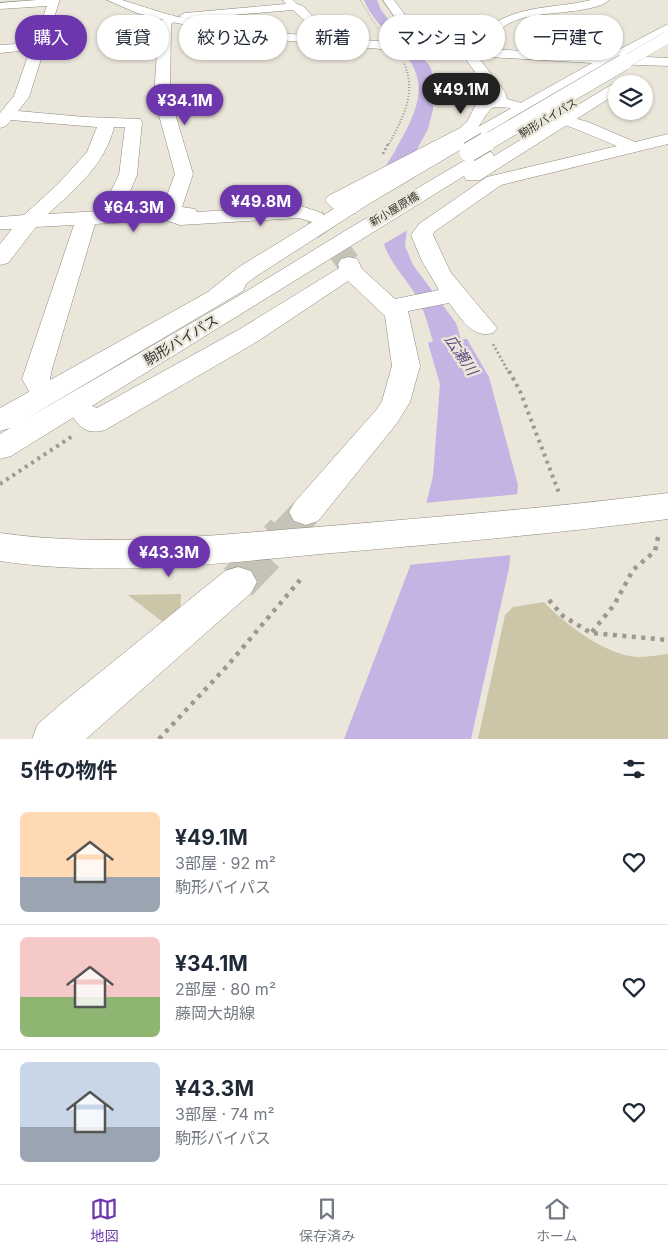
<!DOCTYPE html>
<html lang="ja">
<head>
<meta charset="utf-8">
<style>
	:root { --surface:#fff; --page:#f2f2f3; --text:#1f2937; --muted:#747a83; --line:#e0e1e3; --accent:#6d36ad }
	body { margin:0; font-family:Inter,"Noto Sans JP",sans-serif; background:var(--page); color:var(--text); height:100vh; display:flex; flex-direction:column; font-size:19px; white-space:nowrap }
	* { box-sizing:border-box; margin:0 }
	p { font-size:16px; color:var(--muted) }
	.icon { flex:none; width:28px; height:28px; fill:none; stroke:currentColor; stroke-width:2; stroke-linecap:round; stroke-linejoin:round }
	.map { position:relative; height:739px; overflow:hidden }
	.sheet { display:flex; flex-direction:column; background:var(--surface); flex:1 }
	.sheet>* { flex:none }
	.hud { position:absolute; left:15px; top:15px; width:639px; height:45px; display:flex; gap:10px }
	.buttons { position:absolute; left:608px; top:75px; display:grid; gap:10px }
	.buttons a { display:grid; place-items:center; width:45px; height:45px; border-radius:50%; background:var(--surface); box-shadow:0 1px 4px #0004; font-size:25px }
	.price { position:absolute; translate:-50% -42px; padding:0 11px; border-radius:18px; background:var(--accent); color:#fff; font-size:16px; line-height:32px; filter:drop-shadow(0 1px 2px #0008) }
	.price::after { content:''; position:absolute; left:50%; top:30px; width:15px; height:11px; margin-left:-8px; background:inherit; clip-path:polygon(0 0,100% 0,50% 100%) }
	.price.on { background:#222; color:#fff }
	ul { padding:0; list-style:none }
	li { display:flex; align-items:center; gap:15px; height:125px; padding:0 20px }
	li+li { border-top:1px solid var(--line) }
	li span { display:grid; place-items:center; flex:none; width:140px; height:100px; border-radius:8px; color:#555 }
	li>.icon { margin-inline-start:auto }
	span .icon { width:60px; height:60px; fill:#fffc; stroke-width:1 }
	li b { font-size:21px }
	h2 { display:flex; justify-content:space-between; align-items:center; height:60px; padding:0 20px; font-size:21px }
	.chip { padding:0 18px; border-radius:22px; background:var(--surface); box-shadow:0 1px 4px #0004; font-size:18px; line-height:45px }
	.chip.on { background:var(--accent); color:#fff }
	.tabs { display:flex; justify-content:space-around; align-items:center; height:70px; border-top:1px solid var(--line); background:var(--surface); font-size:14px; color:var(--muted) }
	.tabs a { display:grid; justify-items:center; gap:2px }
	.tabs .on { color:var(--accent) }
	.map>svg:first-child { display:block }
	.green { fill:#cdc5a7 }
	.water { fill:#c4b4e3 }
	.pier { fill:#eae6da }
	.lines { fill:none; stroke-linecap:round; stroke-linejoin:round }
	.minor-tunnel-far3 { stroke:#c5c2b7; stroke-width:19; stroke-dasharray:19 10; stroke-linecap:butt }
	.minor-tunnel-far2 { stroke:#c5c2b7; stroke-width:24; stroke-dasharray:24 12; stroke-linecap:butt }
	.minor-tunnel-far1 { stroke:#c5c2b7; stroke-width:31; stroke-dasharray:31 16; stroke-linecap:butt }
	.minor-tunnel { stroke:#c5c2b7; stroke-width:39; stroke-dasharray:39 19; stroke-linecap:butt }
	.minor-casing { stroke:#8d8a7e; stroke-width:1 }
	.major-casing { stroke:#8d8a7e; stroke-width:1 }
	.path-far4 { stroke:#9c9990; stroke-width:1; stroke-dasharray:1 2; stroke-linecap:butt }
	.path-far3 { stroke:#9c9990; stroke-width:2; stroke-dasharray:1 2; stroke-linecap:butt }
	.path-far2 { stroke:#9c9990; stroke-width:2.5; stroke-dasharray:2 2.5; stroke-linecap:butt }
	.path-far1 { stroke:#9c9990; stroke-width:4; stroke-dasharray:3 4.5; stroke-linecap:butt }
	.path { stroke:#9c9990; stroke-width:4.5; stroke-dasharray:4 5.5; stroke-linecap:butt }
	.minor { fill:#fff; fill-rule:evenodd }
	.major { fill:#fff; fill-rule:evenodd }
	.major-bridge-far2-casing { stroke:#8d8a7e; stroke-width:12; stroke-linecap:butt }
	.major-bridge-far1-casing { stroke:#8d8a7e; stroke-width:17; stroke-linecap:butt }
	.major-bridge-casing { stroke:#8d8a7e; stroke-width:21; stroke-linecap:butt }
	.major-bridge-far2 { stroke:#fff; stroke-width:12 }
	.major-bridge-far1 { stroke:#fff; stroke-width:16 }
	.major-bridge { stroke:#fff; stroke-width:19 }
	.labels { text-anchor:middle; stroke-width:5; stroke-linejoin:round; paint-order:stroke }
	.far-street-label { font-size:11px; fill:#31302b; stroke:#eae6da }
	.street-label { font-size:14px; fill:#31302b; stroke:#eae6da }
	.water-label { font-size:15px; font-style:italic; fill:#5f4784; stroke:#eae6da }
</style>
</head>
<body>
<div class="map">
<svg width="668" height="739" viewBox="0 0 668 739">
	<rect width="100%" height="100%" fill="#eae6da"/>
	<!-- green -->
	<g class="green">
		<polygon points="181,594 180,617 164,623 128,595"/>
		<path d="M544,602C564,624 606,655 637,657C647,657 658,655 668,654V739H478L505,615L513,607Z"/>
	</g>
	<!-- water -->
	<path class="water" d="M364,0H377L381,10L391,23L430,66L433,76V110L428,129L416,151L405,246L413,265L456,323L461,339H467L489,377L518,485L509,568L471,739H344L412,561L433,476L440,384L428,343L433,341C428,326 424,308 416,295C406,279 392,265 385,247C379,231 381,185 386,168C387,162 392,157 395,151C406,130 422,106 418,81C413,50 376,30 364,0Z"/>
	<!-- pier -->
	<g class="pier">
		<polygon points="416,177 411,228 382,245 377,199"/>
		<polygon points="520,494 514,555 407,565 424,503"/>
	</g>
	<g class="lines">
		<!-- minor-tunnel-far3 -->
		<polyline class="minor-tunnel-far3" points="315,217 335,245"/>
		<!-- minor-tunnel-far2 -->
		<polyline class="minor-tunnel-far2" points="334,243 349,264"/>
		<!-- minor-tunnel-far1 -->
		<polyline class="minor-tunnel-far1" points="284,535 306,512"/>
		<!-- minor-tunnel -->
		<polyline class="minor-tunnel" points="238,582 285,533"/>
		<defs>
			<g id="minor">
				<path d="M37,0H59V2L29,97L18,111L85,117L140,119L142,122L137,175L122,210L162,208L175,174L154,97L159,22L172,15L178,18L171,24L170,97L193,174L182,207L195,209L197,212L301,206L322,213L325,217L322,221L315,223L299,218L180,225L165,220L95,224L52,369L50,379L54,387L50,393L40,396L30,393L22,379L74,225L36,227L8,263L0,265V244L12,229H0V217L24,215L58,184L87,152L97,127L11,120L6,126L0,128V113L14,96L30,50L0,53V45L33,43L47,6L0,9V3ZM114,127H125L119,175L101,211L48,214C75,189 105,165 114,127Z"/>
				<polygon points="283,0 293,0 297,4 303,6 314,18 346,38 344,41 336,41 306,22 293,10 185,19 179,16 185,13 286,4"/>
				<polygon points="383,0 394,0 427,45 426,48 416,48"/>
				<path d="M591,0H609C594,15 535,10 512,22C492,32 492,42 478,57L505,92L507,99L588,122L635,142L668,134V144L501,185L434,232L433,235L451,273L497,328L493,333C472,339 461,318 449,303L408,311L420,366L410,402L397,423L318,521L306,525L294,521L289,512L294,503L377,409L382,401L392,366L385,316L348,281L258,341L105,430C87,435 80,428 70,413L75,406L85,403L97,408L240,329L339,268L338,264L341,259L349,257L357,259L362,269L395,299L439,290L422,261L411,235L419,224L487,177L617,146C596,137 510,100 492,108C489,109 477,130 472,136L350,201L359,209L356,213C344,216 332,210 325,200L328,196L460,128L467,122L476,104L492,98V95L464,57C469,51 480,33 485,30C516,4 555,9 591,0Z"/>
				<path d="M668,493V519C553,534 437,544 321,554C214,564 107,577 0,561V533C106,548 212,535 317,527C434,517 551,508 668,493Z"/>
				<polygon points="238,567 251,571 257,582 251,593 86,739 32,739 38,724 61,704 225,571"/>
			</g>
			<polygon id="major" points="107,0 122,0 173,16 267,32 438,46 591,55 607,56 668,24 668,33 625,56 668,58 668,66 611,64 534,106 367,205 255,277 246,284 243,291 24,420 247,291 353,226 479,152 491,152 494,156 611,85 616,84 617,84 616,94 480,180 466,180 464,176 11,456 0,459 0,434 10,428 0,431 0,408 208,292 239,267 353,197 592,63 438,54 267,39 171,22 137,13"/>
		</defs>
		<!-- minor casing -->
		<use href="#minor" class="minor-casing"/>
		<!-- major casing -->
		<use href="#major" class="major-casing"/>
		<!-- path-far4 -->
		<polyline class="path-far4" points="360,0 378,29"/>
		<!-- path-far3 -->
		<path class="path-far3" d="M389,144C403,118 417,92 404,63"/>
		<!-- path-far2 -->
		<g class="path-far2">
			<polyline points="383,154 389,142"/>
			<polyline points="493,344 509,373"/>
		</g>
		<!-- path-far1 -->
		<g class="path-far1">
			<polyline points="509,371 520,391 559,493"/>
			<polyline points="0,484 74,435"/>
		</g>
		<!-- path -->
		<g class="path">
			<polyline points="549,600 563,616 591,633 668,640"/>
			<polyline points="592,632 614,605 633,570 655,551 659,533"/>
			<polyline points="159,739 228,665 300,580"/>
		</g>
		<!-- minor -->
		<use href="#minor" class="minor"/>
		<!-- major -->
		<use href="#major" class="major"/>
		<defs>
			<polyline id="major-bridge-far2" points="622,64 668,37"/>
			<polyline id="major-bridge-far1" points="484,144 624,62"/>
			<polyline id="major-bridge" points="469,152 486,142"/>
		</defs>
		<!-- major-bridge-far2 casing -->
		<use href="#major-bridge-far2" class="major-bridge-far2-casing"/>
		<!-- major-bridge-far1 casing -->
		<use href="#major-bridge-far1" class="major-bridge-far1-casing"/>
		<!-- major-bridge casing -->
		<use href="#major-bridge" class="major-bridge-casing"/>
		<!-- major-bridge-far2 -->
		<use href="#major-bridge-far2" class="major-bridge-far2"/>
		<!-- major-bridge-far1 -->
		<use href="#major-bridge-far1" class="major-bridge-far1"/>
		<!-- major-bridge -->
		<use href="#major-bridge" class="major-bridge"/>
	</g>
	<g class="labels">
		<!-- far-street labels -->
		<g class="far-street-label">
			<text transform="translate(548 118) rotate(-31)" y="4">駒形バイパス</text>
			<text transform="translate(394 209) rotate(-31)" y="4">新小屋原橋</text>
		</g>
		<!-- street labels -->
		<g class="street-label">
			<text transform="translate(181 340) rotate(-31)" y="5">駒形バイパス</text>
		</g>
		<!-- water labels -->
		<g class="water-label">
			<text transform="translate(461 355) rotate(56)" y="5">広瀬川</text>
		</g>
	</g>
</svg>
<div class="buttons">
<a><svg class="icon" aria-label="layers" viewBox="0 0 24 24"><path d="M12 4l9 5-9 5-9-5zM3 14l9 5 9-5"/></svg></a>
</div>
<b class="price on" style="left:461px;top:115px">¥49.1M</b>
<b class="price" style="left:185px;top:126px">¥34.1M</b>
<b class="price" style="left:261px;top:227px">¥49.8M</b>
<b class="price" style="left:134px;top:233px">¥64.3M</b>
<b class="price" style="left:169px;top:578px">¥43.3M</b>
<div class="hud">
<a class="chip on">購入</a>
<a class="chip">賃貸</a>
<a class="chip">絞り込み</a>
<a class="chip">新着</a>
<a class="chip">マンション</a>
<a class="chip">一戸建て</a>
</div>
</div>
<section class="sheet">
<h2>5件の物件<svg class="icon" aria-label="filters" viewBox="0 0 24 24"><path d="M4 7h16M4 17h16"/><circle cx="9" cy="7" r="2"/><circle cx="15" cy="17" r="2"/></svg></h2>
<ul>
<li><span style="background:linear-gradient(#ffd9b3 65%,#9aa5b1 0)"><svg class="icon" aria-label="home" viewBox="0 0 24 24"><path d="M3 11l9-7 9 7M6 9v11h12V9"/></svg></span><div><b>¥49.1M</b><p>3部屋 · 92 m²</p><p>駒形バイパス</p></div><svg class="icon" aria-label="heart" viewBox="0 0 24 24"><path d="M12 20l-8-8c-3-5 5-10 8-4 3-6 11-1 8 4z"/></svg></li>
<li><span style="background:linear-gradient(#f6c9c9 60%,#8fb573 0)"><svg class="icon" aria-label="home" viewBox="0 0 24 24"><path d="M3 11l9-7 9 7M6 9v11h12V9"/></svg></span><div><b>¥34.1M</b><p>2部屋 · 80 m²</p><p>藤岡大胡線</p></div><svg class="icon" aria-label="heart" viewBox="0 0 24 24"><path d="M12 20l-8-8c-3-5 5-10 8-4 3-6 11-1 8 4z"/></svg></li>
<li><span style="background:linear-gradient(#c9d6e8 65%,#9aa5b1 0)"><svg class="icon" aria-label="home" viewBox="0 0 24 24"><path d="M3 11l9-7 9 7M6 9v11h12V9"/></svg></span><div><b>¥43.3M</b><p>3部屋 · 74 m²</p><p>駒形バイパス</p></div><svg class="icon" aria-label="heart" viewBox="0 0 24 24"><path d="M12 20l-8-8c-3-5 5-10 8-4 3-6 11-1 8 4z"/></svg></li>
</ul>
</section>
<nav class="tabs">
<a class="on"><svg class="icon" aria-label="map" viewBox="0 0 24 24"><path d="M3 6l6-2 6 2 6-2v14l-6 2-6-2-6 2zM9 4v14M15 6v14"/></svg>地図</a>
<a><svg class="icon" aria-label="saved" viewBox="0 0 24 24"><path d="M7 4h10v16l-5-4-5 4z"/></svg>保存済み</a>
<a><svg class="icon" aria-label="home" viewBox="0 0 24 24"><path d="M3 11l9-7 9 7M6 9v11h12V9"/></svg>ホーム</a>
</nav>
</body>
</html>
